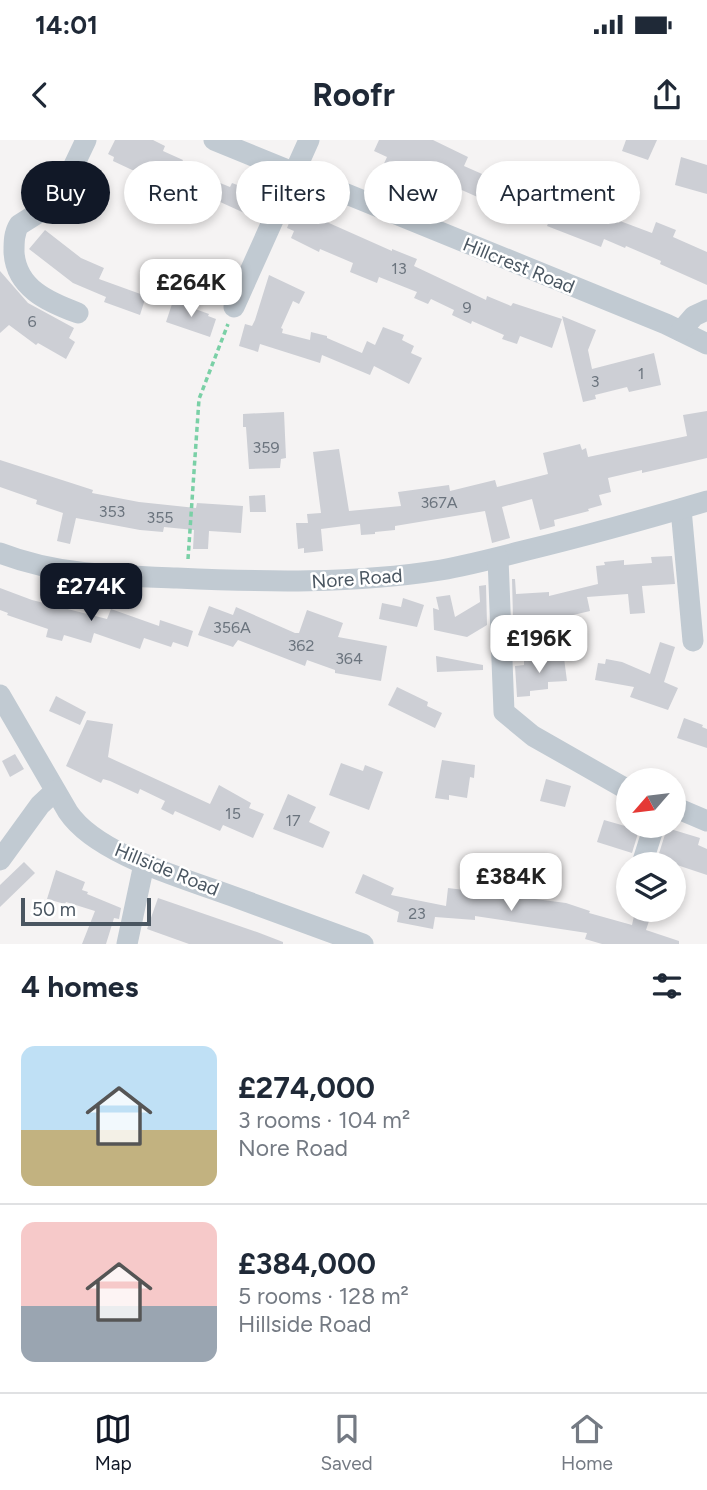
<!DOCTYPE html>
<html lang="en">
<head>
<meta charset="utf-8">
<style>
	:root { --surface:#fff; --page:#f2f2f3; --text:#1f2937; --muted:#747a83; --line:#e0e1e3; --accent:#111827 }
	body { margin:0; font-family:Figtree,sans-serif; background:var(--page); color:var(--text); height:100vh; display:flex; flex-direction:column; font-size:26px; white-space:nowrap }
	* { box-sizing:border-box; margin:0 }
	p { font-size:23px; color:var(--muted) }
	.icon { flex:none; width:38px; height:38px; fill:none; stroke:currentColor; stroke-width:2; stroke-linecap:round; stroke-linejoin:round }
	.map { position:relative; height:804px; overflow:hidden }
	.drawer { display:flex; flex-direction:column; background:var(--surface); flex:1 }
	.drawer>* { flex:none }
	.top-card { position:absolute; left:21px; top:21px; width:665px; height:63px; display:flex; gap:14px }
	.needle { width:46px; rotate:242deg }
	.fabs { position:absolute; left:616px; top:628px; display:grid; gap:14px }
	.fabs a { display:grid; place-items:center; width:70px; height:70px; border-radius:50%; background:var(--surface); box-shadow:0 4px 10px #0003; font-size:35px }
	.scale { position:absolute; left:21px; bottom:18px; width:130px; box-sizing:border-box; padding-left:7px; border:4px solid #4a5661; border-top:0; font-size:19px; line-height:24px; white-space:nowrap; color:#4a5661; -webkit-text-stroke:5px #fff; paint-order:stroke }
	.price { position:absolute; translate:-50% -60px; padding:0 16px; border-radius:14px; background:#fff; color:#222; font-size:23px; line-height:46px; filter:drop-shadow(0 2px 4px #0008) }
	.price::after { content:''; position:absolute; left:50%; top:42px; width:21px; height:16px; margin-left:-10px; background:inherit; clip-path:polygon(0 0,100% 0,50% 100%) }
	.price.active { background:var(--accent); color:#fff }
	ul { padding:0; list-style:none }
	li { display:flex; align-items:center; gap:21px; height:175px; padding:0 21px }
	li+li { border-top:2px solid var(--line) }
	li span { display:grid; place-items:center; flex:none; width:196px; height:140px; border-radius:14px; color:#555 }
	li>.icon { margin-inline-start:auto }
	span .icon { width:84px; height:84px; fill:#fffc; stroke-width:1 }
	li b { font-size:30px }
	h2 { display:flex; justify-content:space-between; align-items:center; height:84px; padding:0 21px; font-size:30px }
	.tag { padding:0 24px; border-radius:32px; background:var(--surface); box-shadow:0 4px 10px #0003; font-size:24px; line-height:63px }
	.tag.active { background:var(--accent); color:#fff }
	.status { display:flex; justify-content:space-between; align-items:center; height:49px; padding:0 35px; background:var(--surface); direction:ltr }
	.status svg { height:19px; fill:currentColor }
	header { display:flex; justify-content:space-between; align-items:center; height:91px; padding:0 21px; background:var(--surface); font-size:32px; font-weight:700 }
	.dock { display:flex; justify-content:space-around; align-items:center; height:98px; border-top:2px solid var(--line); background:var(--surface); font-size:19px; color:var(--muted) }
	.dock a { display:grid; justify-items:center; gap:4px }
	.dock .active { color:var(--accent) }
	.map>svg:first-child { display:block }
	.building { fill:#cdcfd5 }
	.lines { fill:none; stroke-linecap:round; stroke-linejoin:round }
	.path { stroke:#7ad0a6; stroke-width:3.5; stroke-dasharray:5 3.5; stroke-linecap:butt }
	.minor { stroke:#c1cad2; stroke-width:21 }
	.labels { text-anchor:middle; stroke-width:5; stroke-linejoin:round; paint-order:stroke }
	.number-label { font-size:16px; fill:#6b747e }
	.street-label { font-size:19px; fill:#4a5661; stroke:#fff }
</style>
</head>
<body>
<div class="status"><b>14:01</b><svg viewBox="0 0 49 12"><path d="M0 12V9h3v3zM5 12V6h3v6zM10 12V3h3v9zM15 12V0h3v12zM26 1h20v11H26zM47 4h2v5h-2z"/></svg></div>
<header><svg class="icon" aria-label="back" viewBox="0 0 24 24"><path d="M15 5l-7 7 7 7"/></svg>Roofr<svg class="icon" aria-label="share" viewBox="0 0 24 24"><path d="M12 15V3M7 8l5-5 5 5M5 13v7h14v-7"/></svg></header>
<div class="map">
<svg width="707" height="804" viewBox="0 0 707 804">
	<rect width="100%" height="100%" fill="#f5f3f3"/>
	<!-- building -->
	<g class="building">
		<polygon points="115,0 153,0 165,6 163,11 183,20 182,22 200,30 198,34 230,47 232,43 261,54 251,76 218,61 216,66 209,63 207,69 177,58 179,52 113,21 114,17 108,14"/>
		<polygon points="379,0 433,0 468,17 464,26 507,45 496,70 481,63 482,59 455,47 448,63 436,57 442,43 399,23 386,51 374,45 387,17 374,11"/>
		<polygon points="626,0 657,0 648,20 622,11"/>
		<polygon points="681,17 707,25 707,54 675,45"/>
		<polygon points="561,52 584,62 582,68 619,83 620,81 652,93 656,82 676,90 673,97 707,112 707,145 660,124 661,121 626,106 625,108 604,99 601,107 547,86"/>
		<polygon points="293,67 392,111 392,109 417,119 414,126 486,160 487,156 511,166 513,163 562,179 552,208 520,196 517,204 502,199 504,195 472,181 471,184 452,175 454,170 431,159 428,164 414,158 417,152 379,137 377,143 350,132 353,123 320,109 319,112 291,98 294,91 287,88 289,83 287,82"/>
		<polygon points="45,90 81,118 104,128 99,139 146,156 140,175 104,162 106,157 73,143 29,109"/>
		<polygon points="0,131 28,163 74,188 69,198 75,202 66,219 38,203 36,205 9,185 0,193"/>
		<polygon points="269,135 305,152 299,164 293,161 281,188 283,189 282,193 310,200 311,192 327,196 327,198 362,213 367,201 375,205 383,187 404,195 402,200 414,206 411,213 422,218 409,244 374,226 370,235 322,215 320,223 260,204 258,212 239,206 245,184 252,186 255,180"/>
		<polygon points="173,161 209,174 208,176 216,179 210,197 166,182"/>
		<polygon points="562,176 596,190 588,210 592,229 654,213 661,245 629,252 627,247 595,255 596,259 583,262"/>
		<polygon points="707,271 707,318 642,333 642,330 608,338 611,352 599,355 602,365 588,369 589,371 554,380 555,386 540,390 532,359 502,367 510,398 492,403 485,371 395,386 395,390 375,392 375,394 361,395 360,384 321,389 323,411 304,413 304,408 298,409 296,383 308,383 307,374 321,373 313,312 339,309 349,371 401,366 398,352 449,345 450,351 495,340 497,347 548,334 543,313 580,304 582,310 586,308 588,317 687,296 683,275"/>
		<polygon points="284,272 286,318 281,319 280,328 249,329 246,287 243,287 243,274"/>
		<polygon points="0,320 93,350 92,353 139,362 196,368 197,363 243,366 241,393 209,391 208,409 193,409 194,390 164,387 163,392 140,390 76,378 70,404 57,401 63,373 36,364 37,360 0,347"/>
		<polygon points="265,355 266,372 250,372 249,356"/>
		<polygon points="672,416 675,444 642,446 645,473 630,474 628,454 587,457 590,471 565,477 513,478 512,439 515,439 516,454 549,452 549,456 598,444 596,426 605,425 604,422 624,420 624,425 652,423 651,417"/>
		<polygon points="486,445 487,485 467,497 434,490 433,468 439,470 436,457 450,455 455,477 480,462 479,446"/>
		<polygon points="0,448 32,460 107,479 111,469 159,486 160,480 193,491 188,507 173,502 171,507 144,498 140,509 94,493 91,503 64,495 62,501 46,497 48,489 7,475 8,473 0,470"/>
		<polygon points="403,458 424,465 417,487 379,479 382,463 401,467"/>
		<polygon points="209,466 233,475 236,467 295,493 299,493 307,470 343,483 338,497 387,506 381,541 335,533 335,530 307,520 305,526 238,500 233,507 198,495"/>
		<polygon points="660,502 675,507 664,542 678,548 668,570 630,557 634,547 595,540 598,523 605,524 606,519 622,522 650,534"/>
		<polygon points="436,516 483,525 483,530 437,532"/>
		<polygon points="564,518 567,541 548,542 548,549 530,551 530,556 517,557 515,526 524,525 524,521"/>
		<polygon points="397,547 428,562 427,566 442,573 435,588 388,565"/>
		<polygon points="56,556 86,572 80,585 49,571"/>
		<polygon points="684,578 703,585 702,587 707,589 707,608 677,598"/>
		<polygon points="87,580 113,584 108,617 210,664 219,645 251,663 249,668 264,674 253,698 223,685 220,691 175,671 173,675 161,669 165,661 140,649 138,654 110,641 103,639 101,643 66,626"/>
		<polygon points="15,614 24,629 10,637 2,621"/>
		<polygon points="442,620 475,625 474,638 470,637 467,658 449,655 449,660 435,658"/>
		<polygon points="341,623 363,631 365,625 383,632 369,670 329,655"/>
		<polygon points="546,639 571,646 565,667 540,661"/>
		<polygon points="288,654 316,667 309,682 330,692 323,708 273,689"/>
		<polygon points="604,680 639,690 632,713 597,702"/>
		<polygon points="667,688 700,698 698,705 707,709 707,735 674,724 656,723"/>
		<polygon points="24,722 35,733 0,767 0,745"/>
		<polygon points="56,730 85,742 82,750 88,752 87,754 121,768 119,779 114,778 106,804 82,804 95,771 66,762 65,764 47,759"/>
		<polygon points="363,734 394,748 391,755 446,766 448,748 464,750 465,743 489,745 488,753 566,763 590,771 589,773 632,785 634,776 649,781 646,790 679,801 679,804 602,804 585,799 587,793 475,776 475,780 435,777 433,789 397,782 399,772 355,753"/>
		<polygon points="158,758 257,792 283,802 283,804 189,804 147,789"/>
	</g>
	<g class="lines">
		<!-- path -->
		<polyline class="path" points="188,419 199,259 228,184"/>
		<!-- minor -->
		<g class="minor">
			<polyline points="214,0 666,184 707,204"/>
			<polyline points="234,167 309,0"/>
			<path d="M78,173C48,162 16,148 14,112C14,102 14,93 19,85L57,61L86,0"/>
			<polyline points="681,191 694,176 707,170"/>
			<polyline points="681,369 693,501"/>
			<path d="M0,413C56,435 117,436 177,438C265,442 353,444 441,430C469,425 496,418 523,411C585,396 646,379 707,361"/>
			<polyline points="498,418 504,572 533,596 628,650"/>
			<path d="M0,555L68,672C97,715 184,738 232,756C276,772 320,788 363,804"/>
			<polyline points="674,667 707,681"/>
			<polyline points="0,720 40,665 55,651"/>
			<polyline points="642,724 654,686"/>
			<polyline points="127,804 144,724"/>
		</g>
	</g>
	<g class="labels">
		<!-- number labels -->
		<g class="number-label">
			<text x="399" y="134">13</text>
			<text x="467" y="173">9</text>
			<text x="32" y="187">6</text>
			<text x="641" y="239">1</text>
			<text x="595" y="247">3</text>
			<text x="266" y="313">359</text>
			<text x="439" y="368">367A</text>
			<text x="112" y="377">353</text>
			<text x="160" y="383">355</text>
			<text x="232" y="493">356A</text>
			<text x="301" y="511">362</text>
			<text x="349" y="524">364</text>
			<text x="233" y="679">15</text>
			<text x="293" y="686">17</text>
			<text x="417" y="779">23</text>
		</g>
		<!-- street labels -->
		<g class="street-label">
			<text transform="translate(519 125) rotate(22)" y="7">Hillcrest Road</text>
			<text transform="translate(357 438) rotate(-4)" y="7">Nore Road</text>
			<text transform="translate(167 729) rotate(22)" y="7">Hillside Road</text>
		</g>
	</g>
</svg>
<div class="fabs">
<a><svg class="needle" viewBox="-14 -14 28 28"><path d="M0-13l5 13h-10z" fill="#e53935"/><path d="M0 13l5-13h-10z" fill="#747a83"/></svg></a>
<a><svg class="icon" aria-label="layers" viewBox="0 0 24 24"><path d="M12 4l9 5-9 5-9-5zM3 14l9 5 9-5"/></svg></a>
</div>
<div class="scale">50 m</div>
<b class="price" style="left:191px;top:179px">£264K</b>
<b class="price active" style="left:91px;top:483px">£274K</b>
<b class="price" style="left:539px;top:535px">£196K</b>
<b class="price" style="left:511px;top:773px">£384K</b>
<div class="top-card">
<a class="tag active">Buy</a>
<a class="tag">Rent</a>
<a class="tag">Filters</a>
<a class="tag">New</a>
<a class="tag">Apartment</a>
</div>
</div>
<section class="drawer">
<h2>4 homes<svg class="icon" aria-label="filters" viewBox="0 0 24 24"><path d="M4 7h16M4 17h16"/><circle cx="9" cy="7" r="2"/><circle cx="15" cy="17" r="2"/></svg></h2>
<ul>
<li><span style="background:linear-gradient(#bfe0f5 60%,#c2b280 0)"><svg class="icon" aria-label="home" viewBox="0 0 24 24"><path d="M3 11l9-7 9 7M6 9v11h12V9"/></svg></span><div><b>£274,000</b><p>3 rooms · 104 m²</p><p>Nore Road</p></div></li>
<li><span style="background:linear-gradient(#f6c9c9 60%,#9aa5b1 0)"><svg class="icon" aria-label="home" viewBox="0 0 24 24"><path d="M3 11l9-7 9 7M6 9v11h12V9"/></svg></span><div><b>£384,000</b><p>5 rooms · 128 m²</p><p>Hillside Road</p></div></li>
</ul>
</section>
<nav class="dock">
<a class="active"><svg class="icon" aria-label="map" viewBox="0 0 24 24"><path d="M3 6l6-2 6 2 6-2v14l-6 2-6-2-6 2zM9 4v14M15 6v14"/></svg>Map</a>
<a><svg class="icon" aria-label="saved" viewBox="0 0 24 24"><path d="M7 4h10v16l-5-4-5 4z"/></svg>Saved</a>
<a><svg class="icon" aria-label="home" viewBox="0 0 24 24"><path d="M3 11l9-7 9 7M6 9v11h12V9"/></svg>Home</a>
</nav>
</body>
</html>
